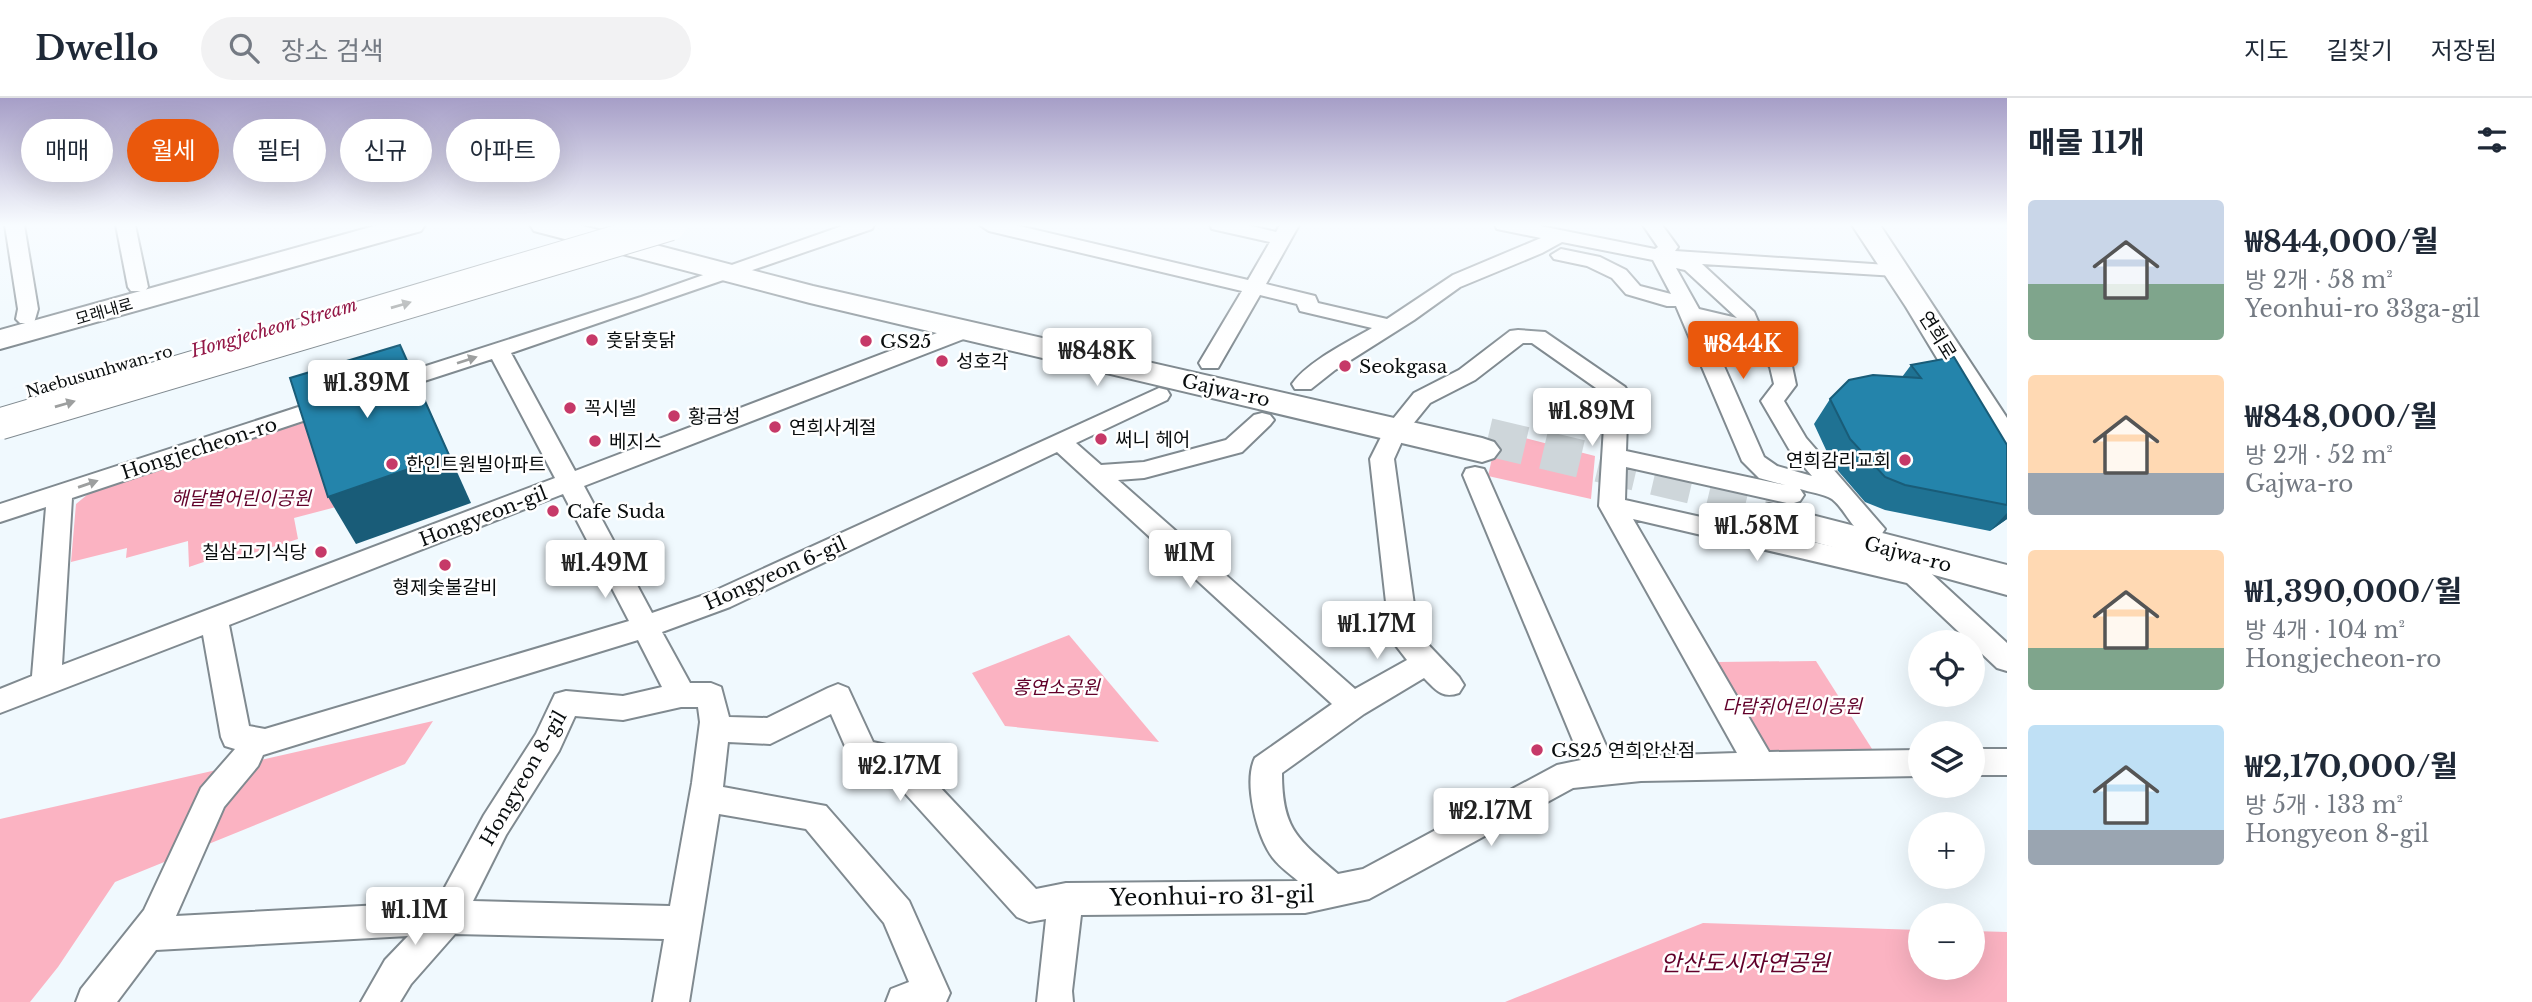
<!DOCTYPE html>
<html lang="ko">
<head>
<meta charset="utf-8">
<style>
	:root { --surface:#fff; --page:#f2f2f3; --text:#1f2937; --muted:#747a83; --line:#e0e1e3; --accent:#ea580c }
	body { margin:0; font-family:"Libre Baskerville","Noto Sans KR",serif; background:var(--page); color:var(--text); height:100vh; display:flex; flex-direction:column; font-size:26px; white-space:nowrap }
	* { box-sizing:border-box; margin:0 }
	p { font-size:23px; color:var(--muted) }
	.icon { flex:none; width:38px; height:38px; fill:none; stroke:currentColor; stroke-width:2; stroke-linecap:round; stroke-linejoin:round }
	.map { position:relative; flex:1; overflow:hidden }
	.drawer { display:flex; flex-direction:column; background:var(--surface); width:525px }
	.drawer>* { flex:none }
	.banner { position:absolute; left:21px; top:21px; width:665px; height:63px; display:flex; gap:14px }
	.controls { position:absolute; left:1908px; top:532px; display:grid; gap:14px }
	.controls a { display:grid; place-items:center; width:77px; height:77px; border-radius:50%; background:var(--surface); box-shadow:0 7px 28px #0002; font-size:35px }
	.price { position:absolute; translate:-50% -60px; padding:0 16px; border-radius:7px; background:#fff; color:#222; font-size:23px; line-height:46px; filter:drop-shadow(0 2px 4px #0008) }
	.price::after { content:''; position:absolute; left:50%; top:42px; width:21px; height:16px; margin-left:-10px; background:inherit; clip-path:polygon(0 0,100% 0,50% 100%) }
	.price.selected { background:var(--accent); color:#fff }
	ul { padding:0; list-style:none }
	li { display:flex; align-items:center; gap:21px; height:175px; padding:0 21px }
	li span { display:grid; place-items:center; flex:none; width:196px; height:140px; border-radius:7px; color:#555 }
	li>.icon { margin-inline-start:auto }
	span .icon { width:84px; height:84px; fill:#fffc; stroke-width:1 }
	li b { font-size:30px }
	h2 { display:flex; justify-content:space-between; align-items:center; height:84px; padding:0 21px; font-size:30px }
	.tag { padding:0 24px; border-radius:32px; background:var(--surface); box-shadow:0 7px 28px #0002; font-size:24px; line-height:63px }
	.tag.selected { background:var(--accent); color:#fff }
	header { display:flex; align-items:center; gap:42px; box-sizing:border-box; height:98px; padding:0 35px; background:var(--surface); border-bottom:2px solid var(--line) }
	header strong { font-size:33px }
	nav { display:flex; gap:38px; margin-inline-start:auto; font-size:24px }
	.search { width:490px; height:63px; background:var(--page); display:flex; align-items:center; gap:18px; box-sizing:border-box; padding:0 24px; border-radius:38px; color:var(--muted); font-size:26px }
	main { display:flex; flex:1; min-height:0 }
	.map>svg:first-child { display:block }
	.green { fill:#fbb3c2 }
	.pier { fill:#f0f9fe }
	.lines { fill:none; stroke-linecap:round; stroke-linejoin:round }
	.secondary-tunnel { stroke:#ced6da; stroke-width:38; stroke-dasharray:38 19; stroke-linecap:butt }
	.street-casing { stroke:#808a90; stroke-width:4 }
	.secondary-casing { stroke:#808a90; stroke-width:4 }
	.street { fill:#fff; fill-rule:evenodd }
	.secondary { fill:#fff; fill-rule:evenodd }
	.highway-bridge-casing { stroke:#808a90; stroke-width:33; stroke-linecap:butt }
	.highway-bridge { stroke:#fff; stroke-width:31 }
	.wall { fill:#1f7293 }
	.shaded-wall { fill:#195c78 }
	.building { fill:#2484ab; stroke:#195c78; stroke-width:2 }
	.oneway { fill:#9d9f9f }
	.poi-dot { fill:#c63968; stroke:#fff; stroke-width:2.5 }
	.labels { text-anchor:middle; stroke-width:5; stroke-linejoin:round; paint-order:stroke }
	.far-street-label { font-size:16px; fill:#0a0e0f; stroke:#fff }
	.far-water-label { font-size:18px; font-style:italic; fill:#931746; stroke:#fff }
	.street-label { font-size:19px; fill:#0a0e0f; stroke:#fff }
	.poi-label { font-size:19px; fill:#0a0e0f; stroke:#fff; text-anchor:start }
	.park-label { font-size:19px; font-style:italic; fill:#62012a; stroke:#fff }
	.near-street-label { font-size:23px; fill:#0a0e0f; stroke:#fff }
	.near-park-label { font-size:23px; font-style:italic; fill:#62012a; stroke:#fff }
</style>
</head>
<body>
<header>
<strong>Dwello</strong>
<div class="search"><svg class="icon" aria-label="search" viewBox="0 0 24 24"><circle cx="10" cy="10" r="6"/><path d="M15 15l6 6"/></svg>장소 검색</div>
<nav><a>지도</a><a>길찾기</a><a>저장됨</a></nav>
</header>
<main>
<div class="map">
<svg width="2007" height="904" viewBox="0 0 2007 904">
	<rect width="100%" height="100%" fill="#f0f9fe"/>
	<!-- green -->
	<g class="green">
		<polygon points="309,323 336,409 294,420 298,441 237,460 233,454 189,469 188,443 126,460 127,450 71,464 76,406 99,387"/>
		<polygon points="1498,333 1595,358 1591,401 1488,378"/>
		<polygon points="1069,537 1159,644 1005,628 972,575"/>
		<polygon points="1816,563 1874,654 1768,654 1717,564"/>
		<polygon points="433,623 405,666 115,784 58,869 30,904 0,904 0,721"/>
		<polygon points="1703,825 1920,832 1920,870 1972,870 1972,833 2007,834 2007,904 1505,904"/>
	</g>
	<!-- pier -->
	<polygon class="pier" points="583,127 712,127 0,343 0,294"/>
	<g class="lines">
		<!-- secondary-tunnel -->
		<polyline class="secondary-tunnel" points="1488,339 1778,407"/>
		<defs>
			<g id="street">
				<polygon points="5,127 24,127 38,211 34,225 20,225 16,221 18,211"/>
				<polygon points="116,127 135,127 148,189 145,193 131,193 128,189"/>
				<path d="M845,127H874L872,131L511,255L575,373L958,227H974L977,232L974,237L584,388L652,515L710,495L1159,290L1167,292L1170,297L1167,302L1076,345L1101,367L1144,364L1226,342L1254,317L1262,315L1270,317L1274,322L1270,327L1242,354L1144,380L1118,382L1355,591L1407,562L1390,540L1370,361L1387,327L1396,325L1393,321L1414,295L1459,272L1510,233L1518,232L1545,234L1625,289L1628,294L1626,353L1785,387L1759,380L1742,363L1676,208H1667L1626,196L1612,180L1587,168L1554,161L1551,157L1561,151L1600,159L1626,172L1640,188L1671,196L1653,162L1562,144L1542,155L1460,189L1414,222L1335,272L1311,291H1295L1292,286C1307,264 1348,244 1372,230L1300,213L1297,206L1260,197L1218,270H1202L1199,265L1242,193L989,133L980,127H1015L1248,182L1270,144L1212,131L1210,127H1247L1276,134L1280,127H1299L1266,186L1315,198L1318,205L1387,221L1453,177L1541,140L1497,131L1495,127H1535L1655,151L1658,149L1643,127H1662L1678,149L1675,153L1903,168L1906,172L1903,176L1896,178L1702,166L1754,214L1763,235L1792,268L1796,287L1784,303L1806,340L1885,431L1881,437C1855,445 1849,414 1832,401C1824,396 1809,394 1800,391L1804,397L1800,403L1791,406L1626,369L1625,402L1889,461L1892,456L1901,453L1910,456L2007,545V573L1997,570L1907,485L1633,421L1769,654L1920,652V678L1641,683L1573,690L1369,801L1305,815L1081,817L1072,893L1073,904H1037L1046,821L1029,824L1017,819L884,672L852,664L831,616L770,646L728,644L723,689L826,708L909,803L950,895L946,904H886L891,891L909,884L884,825L806,731L719,716L689,904H653L664,841L455,836L411,886L400,904H361L385,862L408,838L156,852L117,904H76L81,891L144,812L201,690L235,651L225,648L221,639L203,537L0,615V591L32,578L46,409L0,424V406L326,300L334,298L342,300L345,305L342,310L72,400L62,567L555,380L492,261L381,297L373,295L370,290L373,285L641,199ZM1676,170L1685,172L1737,220L1699,211ZM1705,225L1741,234L1770,269L1774,286L1761,303L1789,351L1812,378L1777,368L1764,359ZM1523,245H1532L1606,297L1599,408L1737,655L1611,659L1487,377L1484,371L1475,369L1466,371L1463,377L1581,662L1557,667L1363,771L1338,776C1298,741 1282,732 1282,675L1364,616L1424,580C1436,592 1442,601 1459,595L1464,587L1459,579L1418,536L1394,361L1407,332L1404,328L1413,326L1430,305L1475,282ZM1057,354L1332,606L1255,660C1243,684 1257,739 1273,760C1280,769 1290,776 1298,783L1066,785L1036,791L904,651L873,644L848,590L838,586L828,590L767,620L729,619L721,589L711,585H690L662,534L730,509ZM563,396L629,523L265,631L249,628L229,527ZM638,542L662,589L623,598L566,593L555,596L536,636L484,717L437,804L176,818L224,709L258,668L263,657ZM681,609H698L700,624L692,685L670,808L473,803L506,737L559,653L575,618L623,622Z"/>
				<rect x="1972" y="651" width="35" height="26"/>
			</g>
			<g id="secondary">
				<polygon points="378,127 425,127 421,133 0,251 0,232"/>
				<polygon points="530,127 579,127 813,188 1482,340 1494,344 1500,352 1494,360 1482,364 810,205 534,133"/>
				<polygon points="1852,127 1880,127 2007,320 2007,359 1995,356 1906,209"/>
				<polygon points="1769,406 2007,467 2007,497 1756,428 1750,419 1756,410"/>
			</g>
		</defs>
		<!-- street casing -->
		<use href="#street" class="street-casing"/>
		<!-- secondary casing -->
		<use href="#secondary" class="secondary-casing"/>
		<!-- street -->
		<use href="#street" class="street"/>
		<!-- secondary -->
		<use href="#secondary" class="secondary"/>
		<defs>
			<polyline id="highway-bridge" points="0,326 670,127"/>
		</defs>
		<!-- highway-bridge casing -->
		<use href="#highway-bridge" class="highway-bridge-casing"/>
		<!-- highway-bridge -->
		<use href="#highway-bridge" class="highway-bridge"/>
	</g>
	<!-- wall -->
	<polygon class="wall" points="1911,267 2007,347 2007,421 1990,433 1885,412 1865,404 1833,367 1814,326 1830,301 1902,279"/>
	<!-- shaded-wall -->
	<g class="shaded-wall">
		<polygon points="400,247 471,405 356,446 328,399"/>
		<polygon points="2007,415 2007,421 1990,433"/>
	</g>
	<!-- building -->
	<g class="building">
		<polygon points="400,247 449,357 328,399 290,280"/>
		<polygon points="1954,259 2007,347 2007,407 1905,387 1885,379 1850,341 1830,301 1849,282 1873,277 1921,280 1911,267"/>
	</g>
	<!-- one-way arrows -->
	<defs><path id="oneway-solid" d="M-6-.8H1V-3.2L6.5 0L1 3.2V.8H-6Z" transform="scale(1.75)"/></defs>
	<g class="oneway">
		<use href="#oneway-solid" transform="translate(401 207) rotate(-16)"/>
		<use href="#oneway-solid" transform="translate(467 262) rotate(-18)"/>
		<use href="#oneway-solid" transform="translate(65 306) rotate(-16)"/>
		<use href="#oneway-solid" transform="translate(88 386) rotate(-19)"/>
	</g>
	<!-- sky -->
	<linearGradient id="sky" x2="0" y2="1"><stop stop-color="#a69ec7"/><stop offset="0.5" stop-color="#f8fcff"/><stop offset="1" stop-color="#f8fcff" stop-opacity="0"/></linearGradient>
	<rect width="2007" height="254" fill="url(#sky)"/>
	<!-- markers -->
	<g class="poi-dot">
		<circle cx="592" cy="242" r="7"/>
		<circle cx="866" cy="243" r="7"/>
		<circle cx="942" cy="263" r="7"/>
		<circle cx="1345" cy="268" r="7"/>
		<circle cx="570" cy="310" r="7"/>
		<circle cx="674" cy="318" r="7"/>
		<circle cx="775" cy="329" r="7"/>
		<circle cx="1101" cy="341" r="7"/>
		<circle cx="595" cy="343" r="7"/>
		<circle cx="1905" cy="362" r="7"/>
		<circle cx="392" cy="366" r="7"/>
		<circle cx="553" cy="413" r="7"/>
		<circle cx="321" cy="454" r="7"/>
		<circle cx="445" cy="467" r="7"/>
		<circle cx="1537" cy="652" r="7"/>
	</g>
	<g class="labels">
		<!-- far-street labels -->
		<g class="far-street-label">
			<text transform="translate(104 213) rotate(-16)" y="6">모래내로</text>
			<text transform="translate(99 273) rotate(-16)" y="6">Naebusunhwan-ro</text>
		</g>
		<!-- far-water labels -->
		<g class="far-water-label">
			<text transform="translate(274 230) rotate(-16)" y="6">Hongjecheon Stream</text>
		</g>
		<!-- street labels -->
		<g class="street-label">
			<text transform="translate(1938 237) rotate(58)" y="7">연희로</text>
			<text transform="translate(1226 292) rotate(13)" y="7">Gajwa-ro</text>
			<text transform="translate(199 350) rotate(-18)" y="7">Hongjecheon-ro</text>
			<text transform="translate(483 418) rotate(-21)" y="7">Hongyeon-gil</text>
			<text transform="translate(1908 456) rotate(15)" y="7">Gajwa-ro</text>
			<text transform="translate(775 475) rotate(-24)" y="7">Hongyeon 6-gil</text>
			<text transform="translate(523 680) rotate(-60)" y="7">Hongyeon 8-gil</text>
		</g>
		<!-- poi labels -->
		<g class="poi-label">
			<text x="606" y="249">훗닭훗닭</text>
			<text x="880" y="250">GS25</text>
			<text x="956" y="270">성호각</text>
			<text x="1359" y="275">Seokgasa</text>
			<text x="584" y="317">꼭시넬</text>
			<text x="688" y="325">황금성</text>
			<text x="789" y="336">연희사계절</text>
			<text x="1115" y="348">써니 헤어</text>
			<text x="609" y="350">베지스</text>
			<text x="1891" y="369" text-anchor="end">연희감리교회</text>
			<text x="406" y="373">한인트원빌아파트</text>
			<text x="567" y="420">Cafe Suda</text>
			<text x="307" y="461" text-anchor="end">칠삼고기식당</text>
			<text x="445" y="496" text-anchor="middle">형제숯불갈비</text>
			<text x="1551" y="659">GS25 연희안산점</text>
		</g>
		<!-- park labels -->
		<g class="park-label">
			<text x="241" y="407">해달별어린이공원</text>
			<text x="1056" y="596">홍연소공원</text>
			<text x="1792" y="615">다람쥐어린이공원</text>
		</g>
		<!-- near-street labels -->
		<g class="near-street-label">
			<text transform="translate(1212 798) rotate(-1)" y="8">Yeonhui-ro 31-gil</text>
		</g>
		<!-- near-park labels -->
		<g class="near-park-label">
			<text x="1745" y="873">안산도시자연공원</text>
		</g>
	</g>
</svg>
<div class="controls">
<a><svg class="icon" aria-label="locate" viewBox="0 0 24 24"><circle cx="12" cy="12" r="6"/><path d="M12 2v4M12 18v4M2 12h4M18 12h4"/></svg></a>
<a><svg class="icon" aria-label="layers" viewBox="0 0 24 24"><path d="M12 4l9 5-9 5-9-5zM3 14l9 5 9-5"/></svg></a>
<a>+</a>
<a>−</a>
</div>
<b class="price selected" style="left:1743px;top:283px">₩844K</b>
<b class="price" style="left:1097px;top:290px">₩848K</b>
<b class="price" style="left:367px;top:322px">₩1.39M</b>
<b class="price" style="left:1592px;top:350px">₩1.89M</b>
<b class="price" style="left:1757px;top:465px">₩1.58M</b>
<b class="price" style="left:1190px;top:492px">₩1M</b>
<b class="price" style="left:605px;top:502px">₩1.49M</b>
<b class="price" style="left:1377px;top:563px">₩1.17M</b>
<b class="price" style="left:900px;top:705px">₩2.17M</b>
<b class="price" style="left:1491px;top:750px">₩2.17M</b>
<b class="price" style="left:415px;top:849px">₩1.1M</b>
<div class="banner">
<a class="tag">매매</a>
<a class="tag selected">월세</a>
<a class="tag">필터</a>
<a class="tag">신규</a>
<a class="tag">아파트</a>
</div>
</div>
<section class="drawer">
<h2>매물 11개<svg class="icon" aria-label="filters" viewBox="0 0 24 24"><path d="M4 7h16M4 17h16"/><circle cx="9" cy="7" r="2"/><circle cx="15" cy="17" r="2"/></svg></h2>
<ul>
<li><span style="background:linear-gradient(#c9d6e8 60%,#7fa58c 0)"><svg class="icon" aria-label="home" viewBox="0 0 24 24"><path d="M3 11l9-7 9 7M6 9v11h12V9"/></svg></span><div><b>₩844,000/월</b><p>방 2개 · 58 m²</p><p>Yeonhui-ro 33ga-gil</p></div></li>
<li><span style="background:linear-gradient(#ffd9b3 70%,#9aa5b1 0)"><svg class="icon" aria-label="home" viewBox="0 0 24 24"><path d="M3 11l9-7 9 7M6 9v11h12V9"/></svg></span><div><b>₩848,000/월</b><p>방 2개 · 52 m²</p><p>Gajwa-ro</p></div></li>
<li><span style="background:linear-gradient(#ffd9b3 70%,#7fa58c 0)"><svg class="icon" aria-label="home" viewBox="0 0 24 24"><path d="M3 11l9-7 9 7M6 9v11h12V9"/></svg></span><div><b>₩1,390,000/월</b><p>방 4개 · 104 m²</p><p>Hongjecheon-ro</p></div></li>
<li><span style="background:linear-gradient(#bfe0f5 75%,#9aa5b1 0)"><svg class="icon" aria-label="home" viewBox="0 0 24 24"><path d="M3 11l9-7 9 7M6 9v11h12V9"/></svg></span><div><b>₩2,170,000/월</b><p>방 5개 · 133 m²</p><p>Hongyeon 8-gil</p></div></li>
</ul>
</section>
</main>
</body>
</html>
